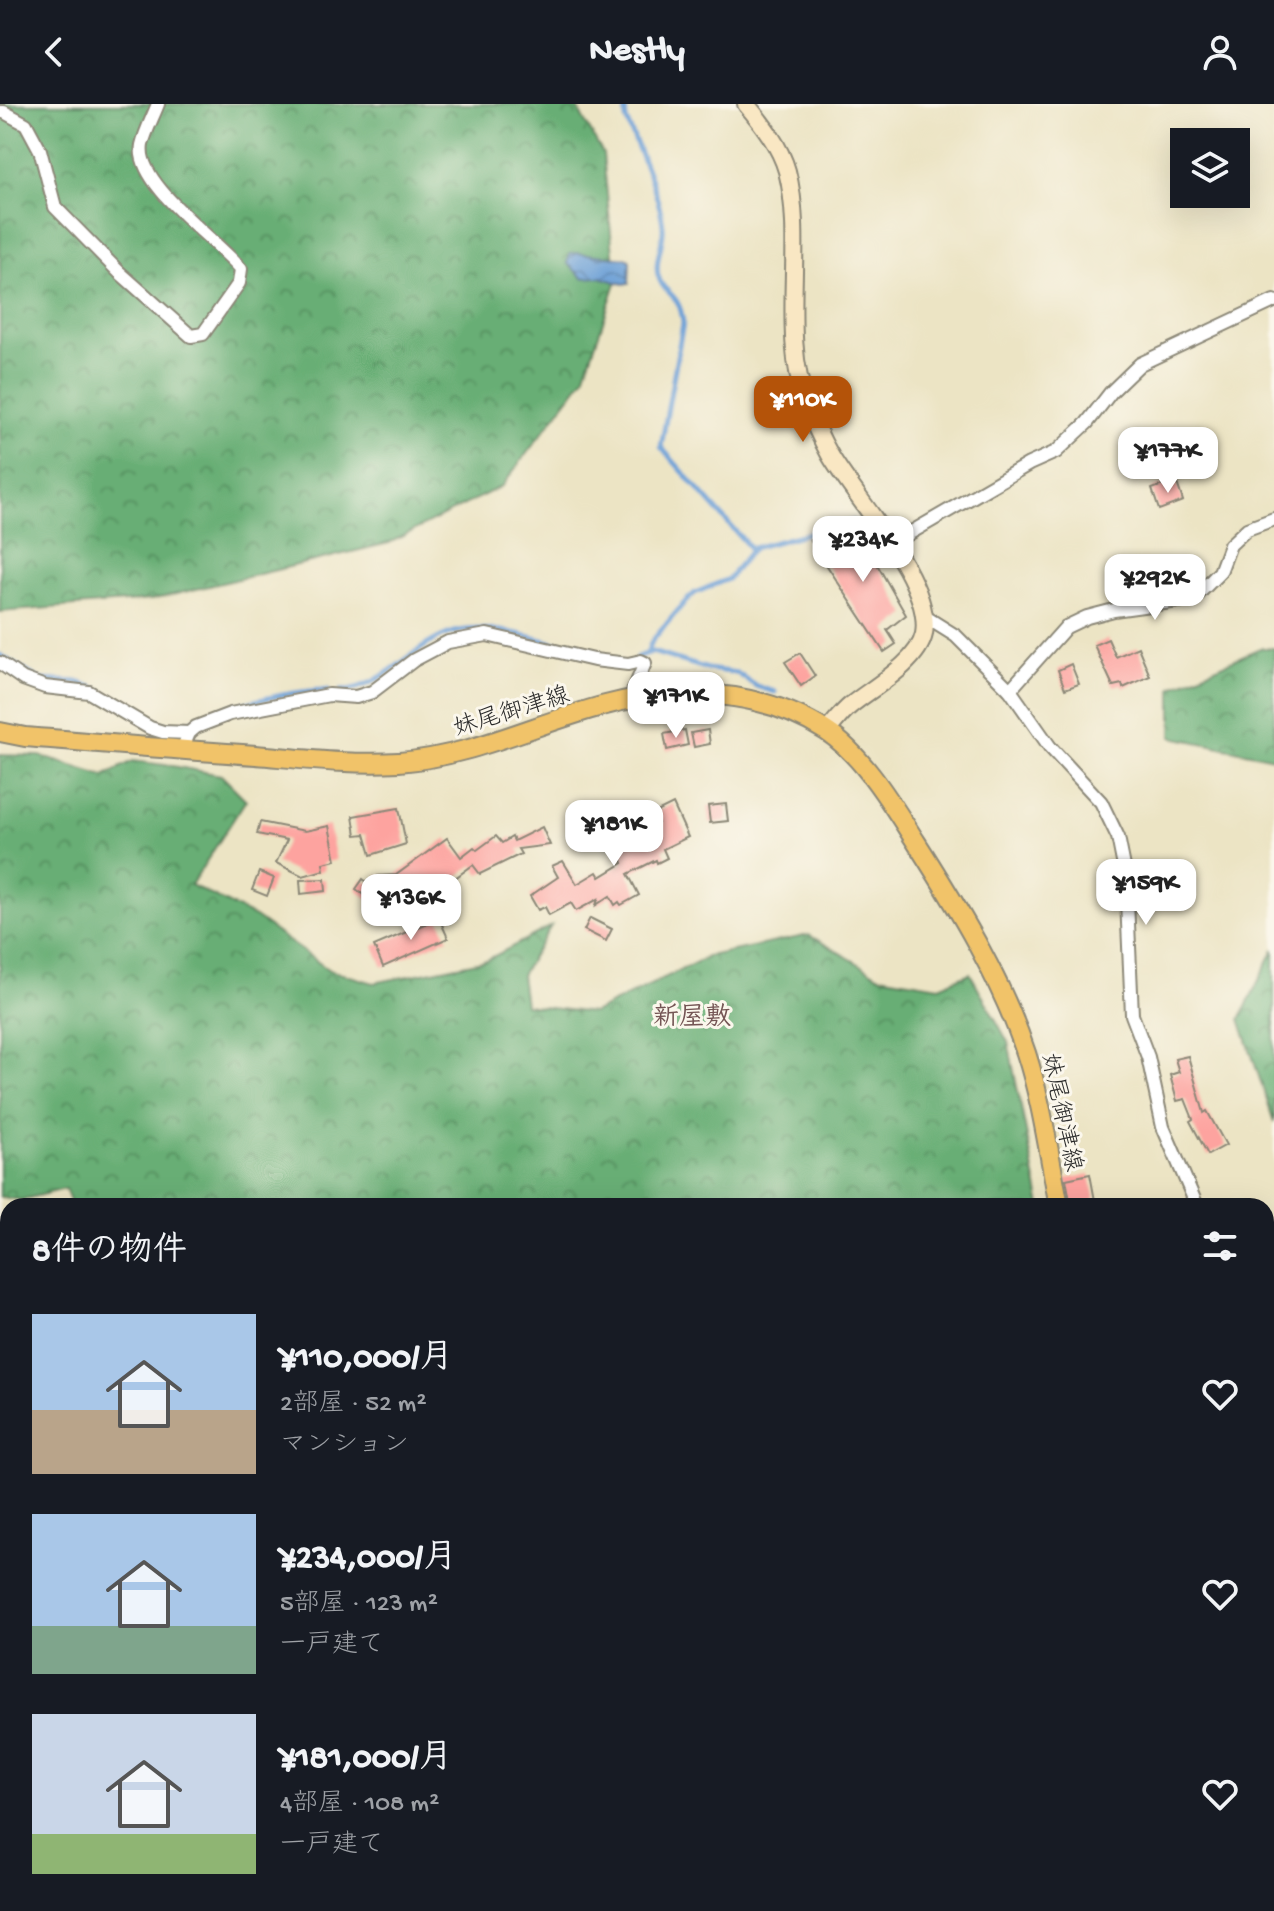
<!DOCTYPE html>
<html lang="ja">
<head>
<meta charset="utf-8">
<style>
	:root { --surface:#171b24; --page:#20242c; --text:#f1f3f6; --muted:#9ea1a6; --accent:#b45309 }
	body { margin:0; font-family:"Gochi Hand","Klee One",sans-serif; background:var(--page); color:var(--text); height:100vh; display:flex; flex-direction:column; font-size:30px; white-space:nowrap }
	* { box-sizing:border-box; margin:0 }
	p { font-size:26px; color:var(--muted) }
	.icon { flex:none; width:44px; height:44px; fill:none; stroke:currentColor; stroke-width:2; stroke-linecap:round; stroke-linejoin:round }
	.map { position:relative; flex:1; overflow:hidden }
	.sheet { position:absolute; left:0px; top:1094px; width:1274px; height:714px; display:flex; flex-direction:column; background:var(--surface); border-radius:24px 24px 0 0; box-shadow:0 8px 32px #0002 }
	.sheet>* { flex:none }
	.tools { position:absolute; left:1170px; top:24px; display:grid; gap:16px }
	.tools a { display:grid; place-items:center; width:80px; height:80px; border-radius:0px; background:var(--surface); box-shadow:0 8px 32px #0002; font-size:40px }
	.price { position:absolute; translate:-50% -68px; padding:0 18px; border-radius:16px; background:#fff; color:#222; font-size:26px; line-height:52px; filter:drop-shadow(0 2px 4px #0008) }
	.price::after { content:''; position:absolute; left:50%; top:48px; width:24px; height:18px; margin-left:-12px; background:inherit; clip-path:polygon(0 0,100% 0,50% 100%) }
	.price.selected { background:var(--accent); color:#fff }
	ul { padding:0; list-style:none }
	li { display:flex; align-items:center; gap:24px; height:200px; padding:0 32px }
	li span { display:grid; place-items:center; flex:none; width:224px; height:160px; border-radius:0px; color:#555 }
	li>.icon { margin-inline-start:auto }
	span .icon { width:96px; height:96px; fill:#fffc; stroke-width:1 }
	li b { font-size:34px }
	h2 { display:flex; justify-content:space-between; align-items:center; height:96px; padding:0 32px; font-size:34px }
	header { display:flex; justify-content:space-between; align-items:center; height:104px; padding:0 32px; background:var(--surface); font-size:36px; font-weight:800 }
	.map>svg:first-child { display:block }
	.forest { fill:url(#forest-crowns); stroke:#496c50; stroke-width:2 }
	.water { fill:url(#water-waves); stroke:#4a6480; stroke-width:2 }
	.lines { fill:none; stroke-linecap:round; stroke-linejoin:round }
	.stream { stroke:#699ed6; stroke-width:5 }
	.building { fill:#fda39f }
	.street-casing { stroke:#8c8878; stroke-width:16 }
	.secondary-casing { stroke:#8c8878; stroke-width:20 }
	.primary-casing { stroke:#8c8878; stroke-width:22 }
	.street { stroke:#fff; stroke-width:12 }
	.secondary { stroke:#f9e7c3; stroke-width:16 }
	.primary { stroke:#f1c369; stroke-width:18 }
	.labels { text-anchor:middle; stroke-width:6; stroke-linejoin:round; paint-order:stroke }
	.street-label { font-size:24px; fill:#2b2b2b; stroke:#fbf7ec }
	.neighbourhood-label { font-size:26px; font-weight:bold; fill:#745554; stroke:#fbf7ec }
</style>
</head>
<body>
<header><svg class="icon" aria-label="back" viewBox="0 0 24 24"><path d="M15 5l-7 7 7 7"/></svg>Nestly<svg class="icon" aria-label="person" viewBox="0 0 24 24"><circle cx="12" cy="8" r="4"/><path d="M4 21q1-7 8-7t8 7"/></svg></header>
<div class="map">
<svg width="1274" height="1807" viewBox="0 0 1274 1807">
	<defs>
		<pattern id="forest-crowns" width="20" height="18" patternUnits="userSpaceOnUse" patternTransform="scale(2)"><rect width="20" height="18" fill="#67ae74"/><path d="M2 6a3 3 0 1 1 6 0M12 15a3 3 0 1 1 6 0" fill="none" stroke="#558e5f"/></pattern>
		<pattern id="water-waves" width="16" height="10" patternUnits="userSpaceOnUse" patternTransform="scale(2)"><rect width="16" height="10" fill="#699ed6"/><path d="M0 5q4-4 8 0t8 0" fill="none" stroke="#5781ae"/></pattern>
	</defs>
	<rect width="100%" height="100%" fill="#fbf7ec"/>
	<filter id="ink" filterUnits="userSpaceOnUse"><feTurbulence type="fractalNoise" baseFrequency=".0125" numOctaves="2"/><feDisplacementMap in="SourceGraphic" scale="16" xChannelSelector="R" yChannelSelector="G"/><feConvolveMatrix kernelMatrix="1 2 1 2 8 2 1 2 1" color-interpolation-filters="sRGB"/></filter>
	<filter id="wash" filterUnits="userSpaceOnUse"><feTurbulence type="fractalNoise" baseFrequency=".006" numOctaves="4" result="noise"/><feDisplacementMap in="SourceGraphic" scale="32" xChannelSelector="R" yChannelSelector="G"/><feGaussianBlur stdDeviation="1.8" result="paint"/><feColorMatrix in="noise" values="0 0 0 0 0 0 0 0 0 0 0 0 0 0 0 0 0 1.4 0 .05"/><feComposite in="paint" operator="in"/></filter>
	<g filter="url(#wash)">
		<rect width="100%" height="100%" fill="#ece4c4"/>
		<!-- forest -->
		<g class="forest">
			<polygon points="0,0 575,0 603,50 616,179 584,274 502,382 389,439 151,496 0,508"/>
			<polygon points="1260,544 1274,544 1274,654 1172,633 1172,583"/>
			<polygon points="0,651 40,652 104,672 133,657 173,662 221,671 246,696 191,781 255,813 329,866 374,879 487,856 551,822 521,871 525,901 593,909 709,852 809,831 880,872 939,882 970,869 1008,938 1041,1102 72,1102 65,1085 21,1096 0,1093"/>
			<polygon points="1274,845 1274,1018 1240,915"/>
			<polygon points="203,1800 283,1800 291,1807 198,1807"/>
			<polygon points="361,1800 1193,1800 1191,1807 360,1807"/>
		</g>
		<!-- water -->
		<polygon class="water" points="576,149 627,154 630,157 629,179 623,180 600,173 583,174 567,159 570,150"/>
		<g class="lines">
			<!-- stream -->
			<g class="stream">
				<path d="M625,0L626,15C637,42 661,94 663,122C665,138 654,155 658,171C663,192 680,186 683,219L661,343L752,446"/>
				<polyline points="648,547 652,537 685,498 695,489 728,475 753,444 853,417"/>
				<polyline points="0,551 40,576 76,578 93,583 112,595"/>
				<polyline points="637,553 652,548 708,565 737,569 756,582 775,588"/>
				<path d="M342,586C380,586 412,543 448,530C493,514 558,543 604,552"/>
				<path d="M145,614C182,633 199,610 234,602C263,595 298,586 328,586"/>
			</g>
		</g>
		<g id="blocks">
			<!-- building -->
			<g class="building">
				<polygon points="1176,376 1183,397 1159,406 1152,385"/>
				<polygon points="858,427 906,511 887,526 896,540 884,548 810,436 825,430 832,441"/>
				<polygon points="1108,535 1116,553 1138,543 1150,572 1123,584 1122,580 1113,582 1094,541"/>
				<polygon points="800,549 815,572 801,582 785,558"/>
				<polygon points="1071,560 1079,580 1065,585 1058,566"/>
				<polygon points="685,626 688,641 667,646 664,630"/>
				<polygon points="708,626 710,640 694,643 691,629"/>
				<polygon points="673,700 688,733 663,745 667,754 657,759 656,756 628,770 639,791 621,801 619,798 615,801 610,792 596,801 598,795 576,807 571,799 549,811 545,803 538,806 530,792 558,773 552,762 563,757 577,780 597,768 600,773 623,759 616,739 658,719 653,710"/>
				<polygon points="726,700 728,717 710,719 708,702"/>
				<polygon points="399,704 406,740 371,751 365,730 356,731 353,712"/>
				<polygon points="260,718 305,727 329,722 336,756 323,759 324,766 303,772 276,759 287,736 257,730"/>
				<polygon points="542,723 550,741 518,745 521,750 480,770 473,761 436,788 431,781 427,784 399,776 385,795 378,772 396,771 447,734 461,753 474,743 477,746 496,732 502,739 512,733 514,737"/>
				<polygon points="259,768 274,774 267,792 252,786"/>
				<polygon points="325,775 326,787 301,790 300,776"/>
				<polygon points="363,775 381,789 374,799 356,785"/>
				<polygon points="439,814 448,834 383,863 374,842"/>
				<polygon points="590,814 612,825 606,837 584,826"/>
				<polygon points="1188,952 1204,1009 1207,1007 1226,1041 1208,1051 1190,1017 1193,1015 1185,995 1177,997 1170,971 1179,968 1175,955"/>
				<polygon points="1090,1070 1096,1102 1071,1102 1066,1075"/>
			</g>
		</g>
	</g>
	<g filter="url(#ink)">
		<use href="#blocks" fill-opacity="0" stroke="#8c8878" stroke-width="2"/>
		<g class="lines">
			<defs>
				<g id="street">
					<path d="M0,8H4L26,20L40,46L55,103L119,168L191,232L203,230L239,179L241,165C216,135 135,80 142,41C145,28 153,13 158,0"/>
					<polyline points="891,440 1029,360 1056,348 1087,319 1111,288 1140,260 1274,197"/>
					<polyline points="924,512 956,532 1010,586 1050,643 1101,698 1118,733 1126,773 1132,911 1148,953 1163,1023 1197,1102"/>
					<polyline points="0,559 23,575 45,583 89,588 150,624 163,628 189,629"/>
					<polyline points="1010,586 1066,523 1087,513 1114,506 1193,495 1220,468 1230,441 1247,425 1274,415"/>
					<polyline points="182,646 189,629 196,623 230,610 329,591 356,593 372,588 414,556 448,538 487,531 594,556 628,560 641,557 645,559 630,595"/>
					<polyline points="1266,1333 1274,1343"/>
				</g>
				<path id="secondary" d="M746,0C762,19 780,42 787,67C806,140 779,228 807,301C813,317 821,335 830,351C855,395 933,477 924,530C918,559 873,583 851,601C842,608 835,618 827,627"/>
				<g id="primary">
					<path d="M0,628L25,633C102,639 179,646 256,651C303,655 352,661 399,658C495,651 580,593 676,590C729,588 781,598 826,627C863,651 893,702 916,738C958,804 1001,874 1026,949C1042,998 1049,1051 1059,1102"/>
					<polyline points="1210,1807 1212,1800"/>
				</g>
			</defs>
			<!-- street casing -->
			<use href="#street" class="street-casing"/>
			<!-- secondary casing -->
			<use href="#secondary" class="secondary-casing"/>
			<!-- primary casing -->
			<use href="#primary" class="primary-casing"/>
			<!-- street -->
			<use href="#street" class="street"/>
			<!-- secondary -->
			<use href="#secondary" class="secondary"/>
			<!-- primary -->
			<use href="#primary" class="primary"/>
		</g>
	</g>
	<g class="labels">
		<!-- street labels -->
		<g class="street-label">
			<text transform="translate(511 606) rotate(-17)" y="8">妹尾御津線</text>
			<text transform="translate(1063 1008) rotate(78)" y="8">妹尾御津線</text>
		</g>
		<!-- neighbourhood labels -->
		<g class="neighbourhood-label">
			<text x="692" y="920">新屋敷</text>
		</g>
	</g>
</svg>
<div class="tools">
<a><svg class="icon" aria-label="layers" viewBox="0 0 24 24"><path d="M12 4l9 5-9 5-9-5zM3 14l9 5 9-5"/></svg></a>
</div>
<b class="price selected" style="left:803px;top:340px">¥110K</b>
<b class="price" style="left:1168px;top:391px">¥177K</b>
<b class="price" style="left:863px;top:480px">¥234K</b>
<b class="price" style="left:1155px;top:518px">¥292K</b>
<b class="price" style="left:676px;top:636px">¥171K</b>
<b class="price" style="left:614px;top:764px">¥181K</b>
<b class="price" style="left:1146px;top:823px">¥159K</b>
<b class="price" style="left:411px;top:838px">¥136K</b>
<section class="sheet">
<h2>8件の物件<svg class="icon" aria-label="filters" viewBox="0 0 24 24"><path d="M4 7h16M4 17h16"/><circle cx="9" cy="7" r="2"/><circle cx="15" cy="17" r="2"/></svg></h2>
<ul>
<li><span style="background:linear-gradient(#a9c7e8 60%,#b9a48a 0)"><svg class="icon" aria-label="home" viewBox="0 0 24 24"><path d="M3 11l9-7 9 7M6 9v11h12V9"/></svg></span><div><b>¥110,000/月</b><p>2部屋 · 52 m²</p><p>マンション</p></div><svg class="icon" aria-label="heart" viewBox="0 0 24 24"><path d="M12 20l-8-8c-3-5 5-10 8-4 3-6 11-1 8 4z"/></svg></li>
<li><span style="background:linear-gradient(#a9c7e8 70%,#7fa58c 0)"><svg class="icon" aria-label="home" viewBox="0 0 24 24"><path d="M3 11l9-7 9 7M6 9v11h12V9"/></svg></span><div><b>¥234,000/月</b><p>5部屋 · 123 m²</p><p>一戸建て</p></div><svg class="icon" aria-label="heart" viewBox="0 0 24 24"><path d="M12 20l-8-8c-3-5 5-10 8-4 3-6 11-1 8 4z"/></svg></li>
<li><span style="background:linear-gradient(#c9d6e8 75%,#8fb573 0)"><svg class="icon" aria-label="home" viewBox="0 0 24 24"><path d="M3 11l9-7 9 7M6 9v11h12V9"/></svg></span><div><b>¥181,000/月</b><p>4部屋 · 108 m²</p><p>一戸建て</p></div><svg class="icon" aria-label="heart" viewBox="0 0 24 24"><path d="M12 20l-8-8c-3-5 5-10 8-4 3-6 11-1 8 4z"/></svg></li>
</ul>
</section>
</div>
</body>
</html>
